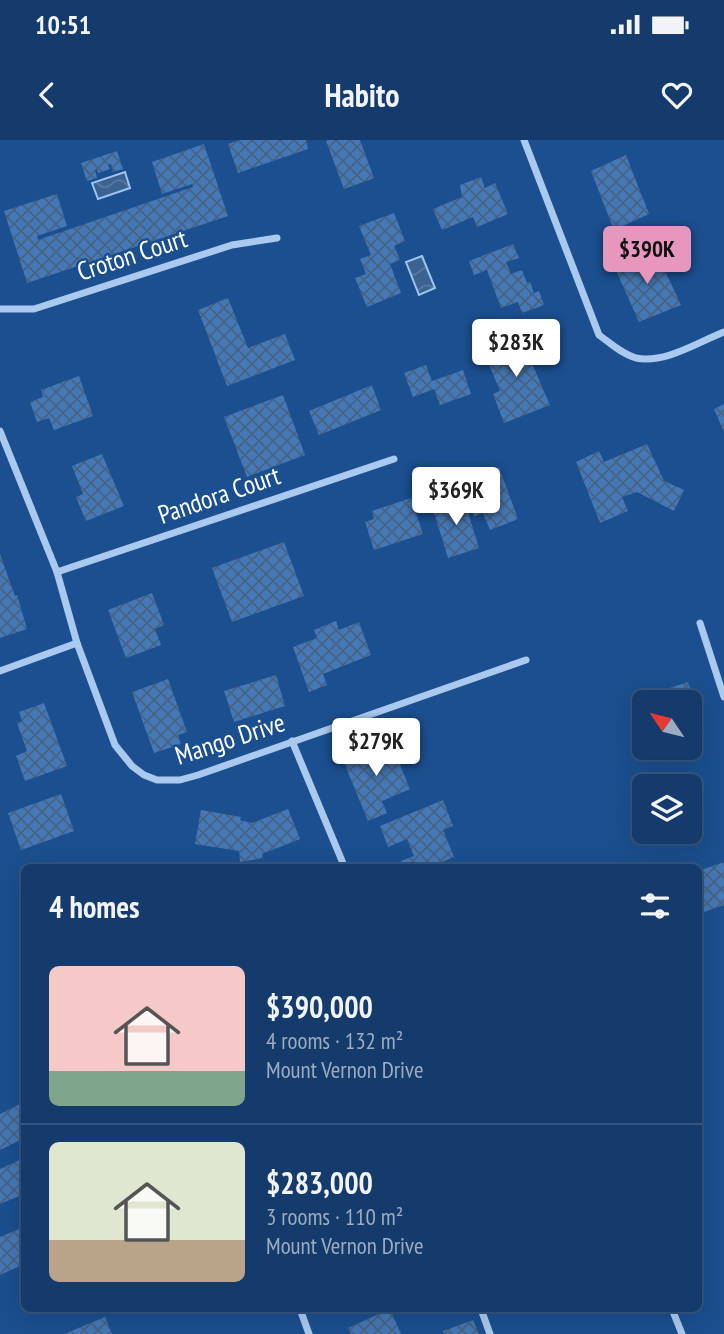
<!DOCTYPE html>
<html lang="en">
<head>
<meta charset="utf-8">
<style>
	:root { --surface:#143b6b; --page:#1d4271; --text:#f1f3f6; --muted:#9dadc1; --line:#33557e; --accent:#e797bd }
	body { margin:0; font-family:"PT Sans Narrow",sans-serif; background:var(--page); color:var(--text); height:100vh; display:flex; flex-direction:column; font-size:26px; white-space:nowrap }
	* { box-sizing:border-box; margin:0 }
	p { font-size:23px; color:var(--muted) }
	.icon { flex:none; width:38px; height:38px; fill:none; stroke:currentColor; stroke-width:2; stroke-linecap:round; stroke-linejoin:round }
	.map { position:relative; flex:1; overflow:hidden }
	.drawer { position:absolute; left:21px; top:724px; width:681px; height:448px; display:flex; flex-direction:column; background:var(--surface); border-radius:10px; box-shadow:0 7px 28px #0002,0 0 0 2px var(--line) }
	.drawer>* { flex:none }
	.needle { width:46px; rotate:305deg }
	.buttons { position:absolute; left:632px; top:550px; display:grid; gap:14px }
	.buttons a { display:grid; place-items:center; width:70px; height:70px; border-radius:10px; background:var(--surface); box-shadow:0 7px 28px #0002,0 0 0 2px var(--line); font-size:35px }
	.price { position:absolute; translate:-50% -60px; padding:0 16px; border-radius:7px; background:#fff; color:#222; font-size:23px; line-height:46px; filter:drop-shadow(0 2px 4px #0008) }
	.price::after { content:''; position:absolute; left:50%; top:42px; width:21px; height:16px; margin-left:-10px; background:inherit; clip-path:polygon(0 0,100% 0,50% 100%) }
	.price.current { background:var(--accent); color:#111 }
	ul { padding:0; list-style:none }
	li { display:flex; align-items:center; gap:21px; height:175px; padding:0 28px }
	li+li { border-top:2px solid var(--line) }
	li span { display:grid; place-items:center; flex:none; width:196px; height:140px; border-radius:10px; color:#555 }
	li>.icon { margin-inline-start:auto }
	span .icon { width:84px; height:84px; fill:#fffc; stroke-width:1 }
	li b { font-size:30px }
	h2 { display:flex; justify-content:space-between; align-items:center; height:84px; padding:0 28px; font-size:30px }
	.status { display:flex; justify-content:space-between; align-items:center; height:49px; padding:0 35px; background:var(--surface); direction:ltr }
	.status svg { height:19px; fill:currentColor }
	header { display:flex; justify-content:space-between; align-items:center; height:91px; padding:0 28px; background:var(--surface); font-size:32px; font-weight:700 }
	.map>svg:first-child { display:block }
	.water { fill:url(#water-waves); stroke:#9cc4f0; stroke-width:2 }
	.building { fill:url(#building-cross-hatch) }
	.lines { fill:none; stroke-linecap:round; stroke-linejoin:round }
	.street { stroke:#a9c9ee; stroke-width:7 }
	.labels { text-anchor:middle; stroke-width:5; stroke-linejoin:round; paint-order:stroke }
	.street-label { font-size:26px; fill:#fff; stroke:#1b4f8f }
</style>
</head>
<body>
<div class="status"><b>10:51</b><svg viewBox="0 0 49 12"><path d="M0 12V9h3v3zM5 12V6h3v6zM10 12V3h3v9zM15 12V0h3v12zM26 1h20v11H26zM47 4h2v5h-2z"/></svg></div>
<header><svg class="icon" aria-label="back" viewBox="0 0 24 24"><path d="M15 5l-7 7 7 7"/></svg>Habito<svg class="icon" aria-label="heart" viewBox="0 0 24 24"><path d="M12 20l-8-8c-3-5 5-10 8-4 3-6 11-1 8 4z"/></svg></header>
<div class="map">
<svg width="724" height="1194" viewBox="0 0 724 1194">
	<defs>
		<pattern id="water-waves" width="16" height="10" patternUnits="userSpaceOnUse" patternTransform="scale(1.75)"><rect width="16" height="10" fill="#3c6290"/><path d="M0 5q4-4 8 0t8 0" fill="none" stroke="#597aa1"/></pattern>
		<pattern id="building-cross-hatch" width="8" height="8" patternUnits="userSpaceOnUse" patternTransform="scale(1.75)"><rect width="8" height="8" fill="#4478b7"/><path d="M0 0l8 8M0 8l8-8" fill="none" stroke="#486282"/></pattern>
	</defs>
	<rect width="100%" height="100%" fill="#1b4f8f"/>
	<!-- water -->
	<g class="water">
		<polygon points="125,32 130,48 98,59 92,43"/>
		<polygon points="422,116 435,148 419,155 406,122"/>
	</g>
	<!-- building -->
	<g class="building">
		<polygon points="240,0 306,0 308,9 238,33 228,4"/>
		<polygon points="329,0 360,0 374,38 344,49 326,1"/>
		<polygon points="204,4 228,76 27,143 4,71 57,54 67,86 37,96 38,100 193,47 192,44 162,54 152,22"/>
		<polygon points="117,11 123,29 113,32 111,24 108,25 110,29 98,33 97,29 95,30 97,38 87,41 81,23"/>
		<polygon points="626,15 649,74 614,90 591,31"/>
		<polygon points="481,37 485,48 495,43 508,74 477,87 473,77 442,90 433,69 462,57 460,45"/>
		<polygon points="394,73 405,101 394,106 400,120 390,124 401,153 367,167 355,138 366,134 360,119 371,115 359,86"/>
		<polygon points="513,104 519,118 506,122 511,134 522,130 527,143 530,142 534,153 539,151 544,165 522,173 518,162 501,168 487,130 474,135 469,121"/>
		<polygon points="655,109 681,165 639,182 614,126"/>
		<polygon points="228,158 248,208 285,194 295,220 227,246 198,170"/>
		<polygon points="527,194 533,210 527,212 550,265 504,283 493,254 500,251 485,215 489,214 487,210"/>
		<polygon points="426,225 432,241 463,230 471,254 440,265 434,249 413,257 404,233"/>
		<polygon points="79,236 93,276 54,290 49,278 37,282 30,262 43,257 41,250"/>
		<polygon points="372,245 381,270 319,295 309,271"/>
		<polygon points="283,255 305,315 247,337 224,277"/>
		<polygon points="724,264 724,292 714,269"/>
		<polygon points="647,304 664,341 684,350 674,371 637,352 622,357 628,371 600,383 576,322 599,311 604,322"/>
		<polygon points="102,314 124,366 86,381 76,357 83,354 72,326"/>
		<polygon points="499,327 518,379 490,390 483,373 474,377 467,358 476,354 470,337"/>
		<polygon points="463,356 479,408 448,418 432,366"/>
		<polygon points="411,358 423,394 374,410 365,382 374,379 372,371"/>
		<polygon points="284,402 304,456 232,482 212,428"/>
		<polygon points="0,414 15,456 17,455 27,489 0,498"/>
		<polygon points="152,453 164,485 155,489 161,505 126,518 108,470"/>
		<polygon points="336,481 339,490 359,482 371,515 323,534 327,545 309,552 293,507 317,498 314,490"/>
		<polygon points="276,535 285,566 234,582 224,551"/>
		<polygon points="168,539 187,592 178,595 181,604 154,613 132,552"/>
		<polygon points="688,542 700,580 690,583 690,562 660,562 657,552"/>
		<polygon points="44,563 67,626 25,641 16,616 27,611 17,583 22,581 19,572"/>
		<polygon points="390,600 410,649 382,661 387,673 368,681 343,620"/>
		<polygon points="61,654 74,691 21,710 8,673"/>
		<polygon points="443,660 453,686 443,690 454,717 428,728 404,728 401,721 414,716 407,699 388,707 380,686"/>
		<polygon points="288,669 300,699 262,714 263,718 240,722 239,711 195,704 201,670 241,677 240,680 252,683"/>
		<polygon points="724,722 724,765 698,774 698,731"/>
		<polygon points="24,962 24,998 0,1010 0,974"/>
		<polygon points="24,1018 24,1054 0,1064 0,1029"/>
		<polygon points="24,1087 24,1124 0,1135 0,1097"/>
		<polygon points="390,1169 401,1194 351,1194 348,1188"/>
		<polygon points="105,1177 112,1194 64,1194"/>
		<polygon points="473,1180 479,1194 444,1194 443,1191"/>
	</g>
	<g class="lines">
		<!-- street -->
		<g class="street">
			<path d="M524,0L599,195C610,203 622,214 636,218C665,224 698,202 724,192"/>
			<polyline points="0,169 34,169 232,105 277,98"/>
			<polyline points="0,291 57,432 77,503 115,605 132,626 144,635 157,640 180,640 198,635 526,520"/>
			<polyline points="57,432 394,319"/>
			<polyline points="700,483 724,557"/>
			<polyline points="0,531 77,503"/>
			<polyline points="292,601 345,728"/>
			<polyline points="300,1169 309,1194"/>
			<polyline points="481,1169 490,1194"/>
			<polyline points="672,1169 682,1194"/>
		</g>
	</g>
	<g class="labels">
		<!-- street labels -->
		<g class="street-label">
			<text transform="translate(132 115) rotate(-18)" y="9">Croton Court</text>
			<text transform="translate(219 355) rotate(-19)" y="9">Pandora Court</text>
			<text transform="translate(230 599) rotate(-18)" y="9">Mango Drive</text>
		</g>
	</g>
</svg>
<div class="buttons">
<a><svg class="needle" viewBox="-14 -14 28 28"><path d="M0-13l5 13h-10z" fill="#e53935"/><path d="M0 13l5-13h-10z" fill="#9dadc1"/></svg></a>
<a><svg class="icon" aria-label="layers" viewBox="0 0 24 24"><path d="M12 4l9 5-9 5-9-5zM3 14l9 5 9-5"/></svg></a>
</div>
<b class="price current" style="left:647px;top:146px">$390K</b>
<b class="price" style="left:516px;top:239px">$283K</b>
<b class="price" style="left:456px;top:387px">$369K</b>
<b class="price" style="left:376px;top:638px">$279K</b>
<section class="drawer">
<h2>4 homes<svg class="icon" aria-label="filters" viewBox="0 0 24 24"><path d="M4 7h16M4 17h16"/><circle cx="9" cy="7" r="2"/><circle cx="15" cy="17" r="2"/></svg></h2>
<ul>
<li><span style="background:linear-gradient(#f6c9c9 75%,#7fa58c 0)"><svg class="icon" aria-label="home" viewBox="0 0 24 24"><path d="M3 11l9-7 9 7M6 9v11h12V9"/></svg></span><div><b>$390,000</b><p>4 rooms · 132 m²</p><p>Mount Vernon Drive</p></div></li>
<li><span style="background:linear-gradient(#dfe7d0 70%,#b9a48a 0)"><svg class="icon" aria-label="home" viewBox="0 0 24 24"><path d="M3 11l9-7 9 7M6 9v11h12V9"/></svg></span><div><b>$283,000</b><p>3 rooms · 110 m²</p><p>Mount Vernon Drive</p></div></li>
</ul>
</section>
</div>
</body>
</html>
